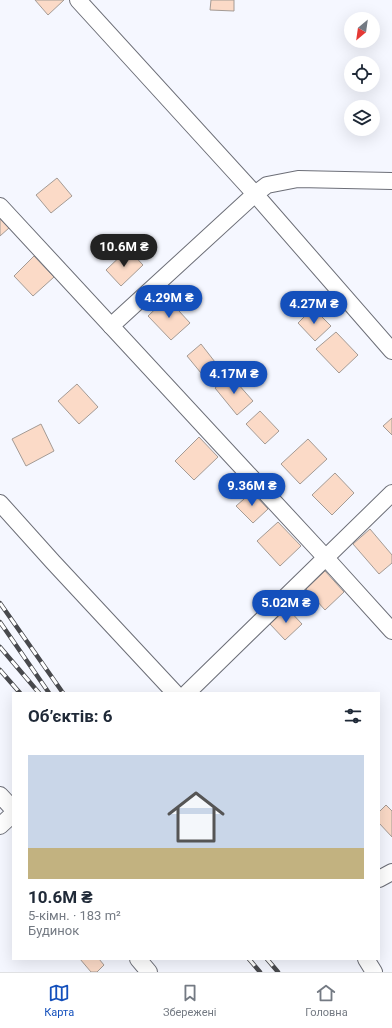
<!DOCTYPE html>
<html lang="uk">
<head>
<meta charset="utf-8">
<style>
	:root { --surface:#fff; --page:#f2f2f3; --text:#1f2937; --muted:#747a83; --line:#e0e1e3; --accent:#1450bc }
	body { margin:0; font-family:Roboto,sans-serif; background:var(--page); color:var(--text); height:100vh; display:flex; flex-direction:column; font-size:15px; white-space:nowrap }
	* { box-sizing:border-box; margin:0 }
	p { font-size:13px; color:var(--muted) }
	.icon { flex:none; width:22px; height:22px; fill:none; stroke:currentColor; stroke-width:2; stroke-linecap:round; stroke-linejoin:round }
	.map { position:relative; flex:1; overflow:hidden }
	.drawer { position:absolute; left:12px; top:692px; width:368px; height:268px; display:flex; flex-direction:column; background:var(--surface); border-radius:0px; box-shadow:0 4px 16px #0002 }
	.drawer>* { flex:none }
	.needle { width:26px; rotate:209deg }
	.controls { position:absolute; left:344px; top:12px; display:grid; gap:8px }
	.controls a { display:grid; place-items:center; width:36px; height:36px; border-radius:50%; background:var(--surface); box-shadow:0 4px 16px #0002; font-size:20px }
	.price { position:absolute; translate:-50% -34px; padding:0 9px; border-radius:14px; background:var(--accent); color:#fff; font-size:13px; line-height:26px; filter:drop-shadow(0 1px 2px #0008) }
	.price::after { content:''; position:absolute; left:50%; top:24px; width:12px; height:9px; margin-left:-6px; background:inherit; clip-path:polygon(0 0,100% 0,50% 100%) }
	.price.active { background:#222; color:#fff }
	ul { padding:0; list-style:none }
	li { display:grid; align-content:center; gap:8px; height:212px; padding:0 16px }
	li span { display:grid; place-items:center; height:124px; border-radius:0px; color:#555 }
	li>.icon { margin-inline-start:auto }
	span .icon { width:72px; height:72px; fill:#fffc; stroke-width:1 }
	li b { font-size:17px }
	h2 { display:flex; justify-content:space-between; align-items:center; height:48px; padding:0 16px; font-size:17px }
	.tabs { display:flex; justify-content:space-around; align-items:center; height:56px; border-top:1px solid var(--line); background:var(--surface); font-size:11px; color:var(--muted) }
	.tabs a { display:grid; justify-items:center; gap:2px }
	.tabs .active { color:var(--accent) }
	.map>svg:first-child { display:block }
	.building { fill:#fbdac7; stroke:#a49b95 }
	.lines { fill:none; stroke-linecap:round; stroke-linejoin:round }
	.street-casing { stroke:#6c6e77; stroke-width:18 }
	.street { stroke:#fff; stroke-width:16 }
	.rail-casing { stroke:#48494d; stroke-width:4.5 }
	.rail { stroke:#fff; stroke-width:3; stroke-dasharray:9; stroke-linecap:butt }
</style>
</head>
<body>
<div class="map">
<svg width="392" height="972" viewBox="0 0 392 972">
	<rect width="100%" height="100%" fill="#f5f7ff"/>
	<!-- building -->
	<g class="building">
		<polygon points="35,0 64,0 48,15"/>
		<polygon points="211,0 234,0 234,11 210,10"/>
		<polygon points="57,178 72,196 51,213 36,195"/>
		<polygon points="0,218 9,228 0,236"/>
		<polygon points="128,249 143,265 121,286 106,270"/>
		<polygon points="34,256 54,277 33,296 14,276"/>
		<polygon points="167,298 190,323 171,340 148,316"/>
		<polygon points="313,308 331,326 315,341 298,323"/>
		<polygon points="336,332 358,355 339,373 316,349"/>
		<polygon points="201,344 215,362 201,373 187,356"/>
		<polygon points="230,375 253,401 237,415 215,388"/>
		<polygon points="77,384 98,407 79,424 58,401"/>
		<polygon points="260,411 279,431 265,444 246,424"/>
		<polygon points="392,418 392,435 383,426"/>
		<polygon points="41,424 54,451 26,466 12,439"/>
		<polygon points="199,437 218,457 194,480 175,461"/>
		<polygon points="308,439 327,459 300,484 281,464"/>
		<polygon points="335,473 354,493 332,515 312,495"/>
		<polygon points="252,492 268,509 253,523 236,506"/>
		<polygon points="278,522 301,546 280,566 257,541"/>
		<polygon points="370,529 392,555 392,563 379,574 353,544"/>
		<polygon points="325,571 344,592 325,610 306,589"/>
		<polygon points="287,608 302,624 285,640 270,624"/>
		<polygon points="386,805 392,811 392,837 379,823 379,812"/>
		<polygon points="80,959 99,959 104,965 97,972 91,972"/>
	</g>
	<g class="lines">
		<defs>
			<g id="street">
				<polyline points="78,0 255,194 392,351"/>
				<polyline points="0,206 326,558 392,631"/>
				<polyline points="111,326 255,194 267,185 298,179 392,181"/>
				<polyline points="0,503 53,562 175,693"/>
				<polyline points="187,693 392,493"/>
				<polyline points="0,795 13,809"/>
				<polyline points="0,826 13,814"/>
				<polyline points="379,879 392,872"/>
				<polyline points="138,959 149,972"/>
				<polyline points="366,959 374,972"/>
			</g>
		</defs>
		<!-- street casing -->
		<use href="#street" class="street-casing"/>
		<!-- street -->
		<use href="#street" class="street"/>
		<defs>
			<g id="rail">
				<polyline points="0,603 63,693"/>
				<polyline points="0,622 49,693"/>
				<polyline points="0,647 39,693"/>
				<polyline points="0,670 20,693"/>
				<polyline points="249,959 260,972"/>
				<polyline points="267,959 278,972"/>
			</g>
		</defs>
		<!-- rail casing -->
		<use href="#rail" class="rail-casing"/>
		<!-- rail -->
		<use href="#rail" class="rail"/>
	</g>
</svg>
<div class="controls">
<a><svg class="needle" viewBox="-14 -14 28 28"><path d="M0-13l5 13h-10z" fill="#e53935"/><path d="M0 13l5-13h-10z" fill="#747a83"/></svg></a>
<a><svg class="icon" aria-label="locate" viewBox="0 0 24 24"><circle cx="12" cy="12" r="6"/><path d="M12 2v4M12 18v4M2 12h4M18 12h4"/></svg></a>
<a><svg class="icon" aria-label="layers" viewBox="0 0 24 24"><path d="M12 4l9 5-9 5-9-5zM3 14l9 5 9-5"/></svg></a>
</div>
<b class="price active" style="left:124px;top:268px">10.6M ₴</b>
<b class="price" style="left:169px;top:319px">4.29M ₴</b>
<b class="price" style="left:314px;top:325px">4.27M ₴</b>
<b class="price" style="left:234px;top:395px">4.17M ₴</b>
<b class="price" style="left:252px;top:507px">9.36M ₴</b>
<b class="price" style="left:286px;top:624px">5.02M ₴</b>
<section class="drawer">
<h2>Об’єктів: 6<svg class="icon" aria-label="filters" viewBox="0 0 24 24"><path d="M4 7h16M4 17h16"/><circle cx="9" cy="7" r="2"/><circle cx="15" cy="17" r="2"/></svg></h2>
<ul>
<li><span style="background:linear-gradient(#c9d6e8 75%,#c2b280 0)"><svg class="icon" aria-label="home" viewBox="0 0 24 24"><path d="M3 11l9-7 9 7M6 9v11h12V9"/></svg></span><div><b>10.6M ₴</b><p>5-кімн. · 183 m²</p><p>Будинок</p></div></li>
</ul>
</section>
</div>
<nav class="tabs">
<a class="active"><svg class="icon" aria-label="map" viewBox="0 0 24 24"><path d="M3 6l6-2 6 2 6-2v14l-6 2-6-2-6 2zM9 4v14M15 6v14"/></svg>Карта</a>
<a><svg class="icon" aria-label="saved" viewBox="0 0 24 24"><path d="M7 4h10v16l-5-4-5 4z"/></svg>Збережені</a>
<a><svg class="icon" aria-label="home" viewBox="0 0 24 24"><path d="M3 11l9-7 9 7M6 9v11h12V9"/></svg>Головна</a>
</nav>
</body>
</html>
